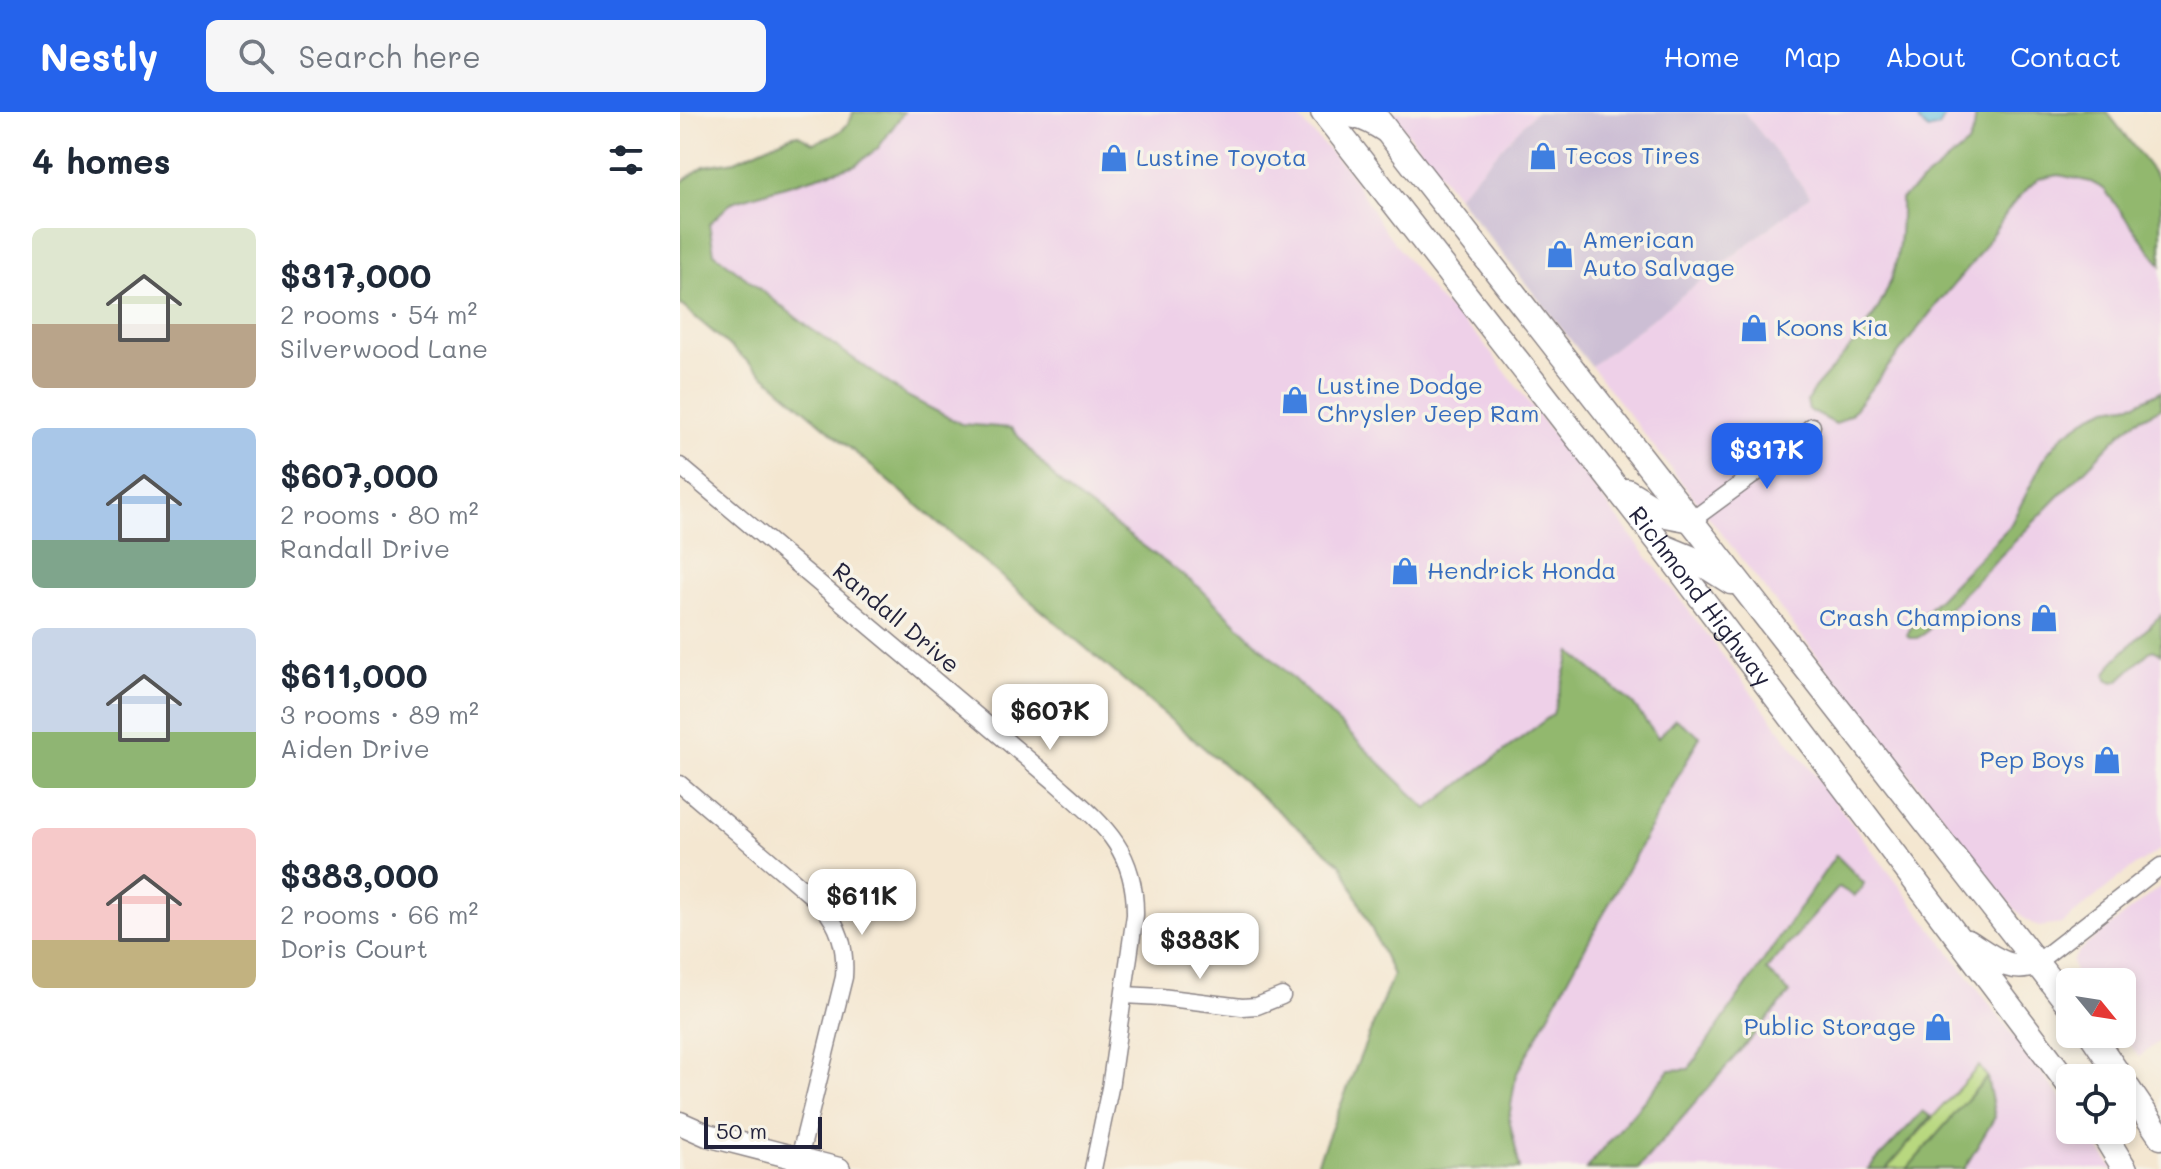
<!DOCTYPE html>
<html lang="en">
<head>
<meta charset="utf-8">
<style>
	:root { --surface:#fff; --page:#f6f6f7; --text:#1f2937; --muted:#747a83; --accent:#2563eb }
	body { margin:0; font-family:Mali,sans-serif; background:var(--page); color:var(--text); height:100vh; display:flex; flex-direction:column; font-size:30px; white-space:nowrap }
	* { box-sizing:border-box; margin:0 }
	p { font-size:26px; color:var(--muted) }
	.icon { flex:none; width:44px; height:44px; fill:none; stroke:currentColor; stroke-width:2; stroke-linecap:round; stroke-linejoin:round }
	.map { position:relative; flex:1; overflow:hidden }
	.details { display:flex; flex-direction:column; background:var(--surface); width:680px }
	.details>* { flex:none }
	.needle { width:52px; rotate:120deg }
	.tools { position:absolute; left:1376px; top:856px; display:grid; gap:16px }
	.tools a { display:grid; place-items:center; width:80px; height:80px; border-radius:12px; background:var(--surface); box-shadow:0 4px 12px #0003; font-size:40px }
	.scale { position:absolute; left:24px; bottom:20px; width:118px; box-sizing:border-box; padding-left:8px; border:4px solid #22223b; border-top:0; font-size:22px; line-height:28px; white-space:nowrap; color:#22223b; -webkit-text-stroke:6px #f7f3e8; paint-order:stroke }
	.price { position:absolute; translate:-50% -68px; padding:0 18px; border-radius:16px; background:#fff; color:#222; font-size:26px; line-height:52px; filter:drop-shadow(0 2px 4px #0008) }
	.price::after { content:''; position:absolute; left:50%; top:48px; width:24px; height:18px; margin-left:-12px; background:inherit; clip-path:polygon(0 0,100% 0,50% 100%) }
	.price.selected { background:var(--accent); color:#fff }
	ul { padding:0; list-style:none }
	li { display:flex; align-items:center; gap:24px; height:200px; padding:0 32px }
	li span { display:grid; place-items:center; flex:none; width:224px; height:160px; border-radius:12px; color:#555 }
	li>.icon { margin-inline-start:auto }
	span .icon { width:96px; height:96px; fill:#fffc; stroke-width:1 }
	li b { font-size:34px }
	h2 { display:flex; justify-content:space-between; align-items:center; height:96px; padding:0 32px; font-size:34px }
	header { display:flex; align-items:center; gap:48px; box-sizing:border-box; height:112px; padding:0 40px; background:var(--accent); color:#fff }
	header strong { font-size:38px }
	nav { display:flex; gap:44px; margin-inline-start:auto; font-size:28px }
	.search { width:560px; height:72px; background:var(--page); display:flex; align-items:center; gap:20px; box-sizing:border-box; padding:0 28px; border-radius:12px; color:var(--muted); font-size:30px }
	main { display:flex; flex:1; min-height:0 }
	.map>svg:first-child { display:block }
	.built { fill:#eed0e8 }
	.industrial { fill:#ccbed4 }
	.green { fill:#b8d87f; stroke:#6d7d5d; stroke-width:2 }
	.forest { fill:#92b86e; stroke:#5a6d54; stroke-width:2 }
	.water { fill:#5fbfde; stroke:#40708c; stroke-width:2 }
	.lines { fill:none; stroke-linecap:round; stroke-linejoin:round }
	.street-casing { stroke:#8b8486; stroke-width:19 }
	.secondary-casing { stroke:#8b8486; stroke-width:25 }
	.primary-casing { stroke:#8b8486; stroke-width:27 }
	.street { stroke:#fff; stroke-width:16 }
	.secondary { stroke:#fff; stroke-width:22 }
	.primary { stroke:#fff; stroke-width:24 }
	.labels { text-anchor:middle; stroke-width:7; stroke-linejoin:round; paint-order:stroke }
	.shop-label { font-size:24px; fill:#366cbe; stroke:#f7f3e8; text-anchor:start }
	.street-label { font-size:24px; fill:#22223b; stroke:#f7f3e8 }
</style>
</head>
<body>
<header>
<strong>Nestly</strong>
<div class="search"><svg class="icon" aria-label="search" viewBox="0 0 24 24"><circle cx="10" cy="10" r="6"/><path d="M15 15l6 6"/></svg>Search here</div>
<nav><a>Home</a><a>Map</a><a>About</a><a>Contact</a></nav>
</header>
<main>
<section class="details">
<h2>4 homes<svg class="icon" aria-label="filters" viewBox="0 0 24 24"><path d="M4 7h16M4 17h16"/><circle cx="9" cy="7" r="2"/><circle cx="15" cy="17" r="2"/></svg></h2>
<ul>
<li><span style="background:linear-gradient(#dfe7d0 60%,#b9a48a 0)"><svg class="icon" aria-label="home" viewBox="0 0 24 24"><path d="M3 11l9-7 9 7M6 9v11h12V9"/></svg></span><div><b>$317,000</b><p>2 rooms · 54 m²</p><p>Silverwood Lane</p></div></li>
<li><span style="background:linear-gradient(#a9c7e8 70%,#7fa58c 0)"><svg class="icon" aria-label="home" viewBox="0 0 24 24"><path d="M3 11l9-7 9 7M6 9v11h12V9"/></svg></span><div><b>$607,000</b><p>2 rooms · 80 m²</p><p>Randall Drive</p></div></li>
<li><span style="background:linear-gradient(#c9d6e8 65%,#8fb573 0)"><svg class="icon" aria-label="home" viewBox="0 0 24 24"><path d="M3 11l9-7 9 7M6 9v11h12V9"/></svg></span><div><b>$611,000</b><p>3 rooms · 89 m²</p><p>Aiden Drive</p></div></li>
<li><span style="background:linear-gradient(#f6c9c9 70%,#c2b280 0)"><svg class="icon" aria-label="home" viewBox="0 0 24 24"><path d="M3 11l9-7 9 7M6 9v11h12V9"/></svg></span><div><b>$383,000</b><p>2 rooms · 66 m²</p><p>Doris Court</p></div></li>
</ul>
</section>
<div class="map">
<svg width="1481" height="1057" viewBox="0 0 1481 1057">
	<rect width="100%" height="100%" fill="#f7f3e8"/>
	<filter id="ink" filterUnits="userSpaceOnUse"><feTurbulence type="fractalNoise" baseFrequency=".0125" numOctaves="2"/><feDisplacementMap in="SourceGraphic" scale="16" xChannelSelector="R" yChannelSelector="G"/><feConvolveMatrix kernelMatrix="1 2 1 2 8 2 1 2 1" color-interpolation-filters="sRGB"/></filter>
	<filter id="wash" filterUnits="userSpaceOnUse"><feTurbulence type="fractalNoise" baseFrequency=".006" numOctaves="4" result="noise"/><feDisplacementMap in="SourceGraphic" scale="32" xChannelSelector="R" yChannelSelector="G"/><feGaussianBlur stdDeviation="1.8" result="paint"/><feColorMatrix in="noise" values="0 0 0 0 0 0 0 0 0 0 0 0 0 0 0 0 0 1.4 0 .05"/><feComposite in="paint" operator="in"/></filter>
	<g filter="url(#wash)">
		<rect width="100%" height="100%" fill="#f4e7d1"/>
		<!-- built -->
		<g class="built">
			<polygon points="224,0 613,0 669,60 704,117 757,186 800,227 1154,688 1390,998 1390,1018 1406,1018 1434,1057 1284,1057 1315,1005 1299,955 1251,1005 1243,999 1188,1057 958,1057 1110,881 1086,858 1159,774 1156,743 1009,958 990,958 906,1057 840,1057 829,1006 836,963 1019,624 979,627 953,592 873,602 747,697 519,475 382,374 331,317 281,312 227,284 127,214 34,140 29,112 52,90 175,53 198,36"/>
			<polygon points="711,0 855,0 777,84"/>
			<polygon points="1064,0 1427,0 1481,70 1481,737 1446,760 1382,812 1359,815 1346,808 1333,795 911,254 1130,84"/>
			<polygon points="1481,774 1481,928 1459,945 1441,922 1442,870 1401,870 1395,862 1392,849 1400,838"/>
		</g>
		<!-- industrial -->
		<polygon class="industrial" points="855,0 1064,0 1130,84 911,254 777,84"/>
		<!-- green -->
		<polygon class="green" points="1299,954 1307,965 1228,1056 1206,1057"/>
		<!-- forest -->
		<g class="forest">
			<path d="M173,0H224L198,36L175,53L52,90L29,112L34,141L127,214L227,284L281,312L331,316L382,374L519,475L747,697L873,602L891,540L953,592L978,626L995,607L1020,624L836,963L829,1006L840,1057H635L713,863L662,753L0,192V71L24,54L55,49L110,24L117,22L133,31C149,26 170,19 173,0Z"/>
			<path d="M1296,0H1427L1481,70V153L1424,77L1411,70L1379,63L1358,67L1348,76L1332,93L1294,149L1258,191L1171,302L1156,312L1129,298L1127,289L1134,277C1192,211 1223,182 1221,87L1288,32L1294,18Z"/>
			<polygon points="1481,279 1481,296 1457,308 1441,321 1244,522 1237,526 1229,526 1227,523 1231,515 1330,414 1366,343 1383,323 1412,303 1428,296 1458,291"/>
			<polygon points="1481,503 1481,542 1473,538 1469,540 1438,569 1433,570 1427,567 1426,562 1433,550"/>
			<polygon points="1156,743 1184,771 1182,777 1174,784 1159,775 1086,858 1110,881 958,1057 906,1057 990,958 1009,957"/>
			<polygon points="1307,965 1315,1005 1284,1057 1227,1057"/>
			<polygon points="1243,999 1251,1005 1206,1057 1188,1057"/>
		</g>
		<!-- water -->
		<polygon class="water" points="1237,0 1268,0 1259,15 1248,18 1239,10"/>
	</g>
	<g filter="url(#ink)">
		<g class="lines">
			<defs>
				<g id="street">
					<path d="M0,354L374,669C420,710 456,735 455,803L430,976L413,1057"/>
					<polyline points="1012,408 1102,342 1132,314"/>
					<path d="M0,672L141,792C160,815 166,835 164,865L117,1055"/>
					<polyline points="1356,851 1481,754"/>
					<polyline points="444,883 481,885 562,895 577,894 602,884"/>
				</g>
				<polyline id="secondary" points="0,1011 27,1023 159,1057"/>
				<g id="primary">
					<path id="s1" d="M643,0L982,434L1390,974"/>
					<polyline points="692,0 1390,894"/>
					<path d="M646,3C670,0 685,5 705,18"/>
					<polyline points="947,379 986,403 1012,408"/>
					<polyline points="982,434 1016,448 1051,470"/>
					<path d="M1288,830C1310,844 1330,862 1356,851"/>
					<polyline points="1411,922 1481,1025"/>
					<polyline points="1421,1018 1445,1057"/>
				</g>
			</defs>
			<!-- street casing -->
			<use href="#street" class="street-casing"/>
			<!-- secondary casing -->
			<use href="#secondary" class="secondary-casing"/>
			<!-- primary casing -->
			<use href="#primary" class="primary-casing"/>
			<!-- street -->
			<use href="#street" class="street"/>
			<!-- secondary -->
			<use href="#secondary" class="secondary"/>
			<!-- primary -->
			<use href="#primary" class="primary"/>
		</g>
	</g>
	<!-- icons -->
	<defs>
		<symbol id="shop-bare" viewBox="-9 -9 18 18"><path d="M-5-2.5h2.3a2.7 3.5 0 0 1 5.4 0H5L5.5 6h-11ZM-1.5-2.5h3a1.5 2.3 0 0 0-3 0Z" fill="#3f7fe0" stroke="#f7f3e8" stroke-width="2.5" paint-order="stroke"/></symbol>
	</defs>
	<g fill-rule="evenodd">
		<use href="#shop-bare" x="843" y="24" width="40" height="40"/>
		<use href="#shop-bare" x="414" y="26" width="40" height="40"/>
		<use href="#shop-bare" x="860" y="122" width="40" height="40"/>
		<use href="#shop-bare" x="1054" y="196" width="40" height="40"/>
		<use href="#shop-bare" x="595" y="268" width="40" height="40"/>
		<use href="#shop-bare" x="705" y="439" width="40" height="40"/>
		<use href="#shop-bare" x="1344" y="486" width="40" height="40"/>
		<use href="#shop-bare" x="1407" y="628" width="40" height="40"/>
		<use href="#shop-bare" x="1238" y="895" width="40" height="40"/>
	</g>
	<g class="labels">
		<!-- shop labels -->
		<g class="shop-label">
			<text x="885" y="52">Tecos Tires</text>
			<text x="456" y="54">Lustine Toyota</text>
			<text x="902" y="136">American<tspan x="902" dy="28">Auto Salvage</tspan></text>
			<text x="1096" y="224">Koons Kia</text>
			<text x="637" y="282">Lustine Dodge<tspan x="637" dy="28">Chrysler Jeep Ram</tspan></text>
			<text x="747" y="467">Hendrick Honda</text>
			<text x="1342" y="514" text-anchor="end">Crash Champions</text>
			<text x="1405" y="656" text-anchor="end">Pep Boys</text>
			<text x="1236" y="923" text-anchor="end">Public Storage</text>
		</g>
		<!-- street labels -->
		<g class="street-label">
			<text dy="8" stroke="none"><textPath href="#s1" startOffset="614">Richmond Highway</textPath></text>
			<text transform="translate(216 506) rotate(40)" y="8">Randall Drive</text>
		</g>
	</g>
</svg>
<div class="tools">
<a><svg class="needle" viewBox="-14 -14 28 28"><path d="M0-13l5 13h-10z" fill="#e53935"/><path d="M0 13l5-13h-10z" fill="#747a83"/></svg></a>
<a><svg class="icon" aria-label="locate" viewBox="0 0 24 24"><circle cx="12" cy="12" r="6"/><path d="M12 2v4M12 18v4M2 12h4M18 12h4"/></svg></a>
</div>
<div class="scale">50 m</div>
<b class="price selected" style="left:1087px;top:379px">$317K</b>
<b class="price" style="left:370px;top:640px">$607K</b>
<b class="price" style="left:182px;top:825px">$611K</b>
<b class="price" style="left:520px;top:869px">$383K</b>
</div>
</main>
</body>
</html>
